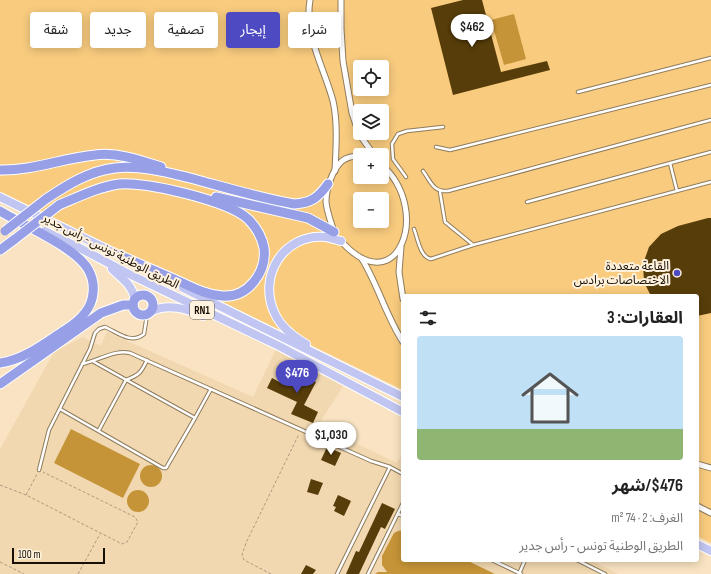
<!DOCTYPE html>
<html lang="ar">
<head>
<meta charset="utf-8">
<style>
	:root { --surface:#fff; --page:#f2f2f2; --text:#222; --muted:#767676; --accent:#4e4ac1 }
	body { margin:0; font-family:"Sofia Sans Condensed","Noto Sans Arabic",sans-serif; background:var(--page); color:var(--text); direction:rtl; height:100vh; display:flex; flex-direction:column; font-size:15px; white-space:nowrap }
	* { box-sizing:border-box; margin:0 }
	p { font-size:13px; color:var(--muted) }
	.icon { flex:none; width:22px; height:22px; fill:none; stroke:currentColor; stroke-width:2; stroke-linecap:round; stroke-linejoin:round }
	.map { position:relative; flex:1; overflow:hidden; direction:ltr }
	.details { position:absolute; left:401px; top:294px; width:298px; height:268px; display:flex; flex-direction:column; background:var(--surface); border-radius:4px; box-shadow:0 2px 10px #0003; direction:rtl }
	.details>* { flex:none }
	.banner { position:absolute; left:12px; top:12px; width:329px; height:36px; direction:rtl; display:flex; gap:8px }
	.controls { position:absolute; left:353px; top:60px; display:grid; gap:8px }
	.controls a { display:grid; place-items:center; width:36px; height:36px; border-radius:4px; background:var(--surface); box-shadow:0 2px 10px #0003; font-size:20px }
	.scale { position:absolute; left:12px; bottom:10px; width:93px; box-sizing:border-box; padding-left:4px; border:2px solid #181005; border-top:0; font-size:11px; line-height:14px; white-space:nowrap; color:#181005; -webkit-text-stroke:3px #fff2de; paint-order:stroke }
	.price { position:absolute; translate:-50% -34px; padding:0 9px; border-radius:14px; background:#fff; color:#222; font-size:13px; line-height:26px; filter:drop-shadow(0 1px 2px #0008) }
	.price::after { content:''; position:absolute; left:50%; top:24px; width:12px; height:9px; margin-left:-6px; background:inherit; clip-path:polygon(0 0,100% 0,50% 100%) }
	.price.on { background:var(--accent); color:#fff }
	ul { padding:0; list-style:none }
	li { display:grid; align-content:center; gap:8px; height:212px; padding:0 16px }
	li span { display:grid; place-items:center; height:124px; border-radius:4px; color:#555 }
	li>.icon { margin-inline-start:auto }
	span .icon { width:72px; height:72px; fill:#fffc; stroke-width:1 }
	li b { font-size:17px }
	h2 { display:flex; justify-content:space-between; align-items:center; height:48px; padding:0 16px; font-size:17px }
	.chip { padding:0 14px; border-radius:4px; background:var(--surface); box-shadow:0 2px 10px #0003; font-size:14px; line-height:36px }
	.chip.on { background:var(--accent); color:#fff }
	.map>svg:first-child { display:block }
	.built { fill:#f1d8b0 }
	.green { fill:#f8cb7e; fill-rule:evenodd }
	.water { fill:#c69438 }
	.building { fill:#573d09 }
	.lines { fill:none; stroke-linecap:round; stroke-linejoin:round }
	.lane-casing { stroke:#8f7c5d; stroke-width:4.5 }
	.street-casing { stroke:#8f7c5d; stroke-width:7 }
	.primary-casing { stroke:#fff; stroke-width:10 }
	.highway-casing { stroke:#fff; stroke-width:11 }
	.path { stroke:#ac9a81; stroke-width:1; stroke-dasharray:3 2; stroke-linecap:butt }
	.lane { stroke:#fff; stroke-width:2.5 }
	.street { stroke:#fff; stroke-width:5 }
	.primary { stroke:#c1c5f1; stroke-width:8 }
	.highway { stroke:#979fe7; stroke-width:9 }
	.highway-bridge-casing { stroke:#fff; stroke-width:11; stroke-linecap:butt }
	.highway-bridge { stroke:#979fe7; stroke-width:9 }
	.poi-dot { fill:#4e4ac1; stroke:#fff2de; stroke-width:1.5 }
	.labels { text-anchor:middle; stroke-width:4; stroke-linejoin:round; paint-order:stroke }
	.shield { fill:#fff2de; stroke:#5d5446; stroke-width:1 }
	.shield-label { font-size:11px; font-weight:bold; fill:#181005 }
	.street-label { font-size:12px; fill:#181005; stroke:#fff2de }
	.poi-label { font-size:12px; fill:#181005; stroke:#fff2de; text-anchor:end }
</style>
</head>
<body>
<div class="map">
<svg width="711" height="574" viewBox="0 0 711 574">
	<rect width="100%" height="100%" fill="#f9e3c2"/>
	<!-- built -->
	<polygon class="built" points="107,332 253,397 277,347 346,382 318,425 397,463 403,451 403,560 591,560 618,574 0,574 0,449 54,352 83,337 93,343 101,345"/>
	<!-- green -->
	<path class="green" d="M0,0H711V543L697,536V296H403V390L0,194ZM360,67H382V89H360ZM360,111H382V133H360ZM360,155H382V177H360ZM360,199H382V221H360Z"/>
	<!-- water -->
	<g class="water">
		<polygon points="514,14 526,59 504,65 491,20"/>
		<polygon points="71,429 140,464 123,498 54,463"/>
		<circle cx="151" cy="476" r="11"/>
		<circle cx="138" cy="501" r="11"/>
		<polygon points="403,530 403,560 466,560 495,574 375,574 378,572 387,572 382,565 382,556 394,533 398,531"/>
	</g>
	<!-- building -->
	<g class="building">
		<polygon points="463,0 482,0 501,72 547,61 550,70 453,95 431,8"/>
		<polygon points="708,218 711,218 711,313 697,316 697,296 651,296 644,282 643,264 649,247 661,234 678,226"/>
		<polygon points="293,371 316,382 304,405 318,412 313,423 291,414 297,402 267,388 272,378 285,385"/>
		<polygon points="327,447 341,453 335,466 321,460"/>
		<polygon points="311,479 323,483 318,495 307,492"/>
		<polygon points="338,495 351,501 344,516 334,511 336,507 333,506"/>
		<polygon points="382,503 395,509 385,529 381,527 359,574 346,574 356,551 359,552"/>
		<polygon points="306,565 316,570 313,574 301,574"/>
	</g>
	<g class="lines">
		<defs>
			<g id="lane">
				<polyline points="578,92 711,58"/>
				<polyline points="436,147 450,150 711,85"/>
				<polyline points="670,163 677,191"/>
				<path d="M423,171C431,182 433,192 448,191L711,120"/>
				<polyline points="406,177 393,159 392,144 398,134 407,131 443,127"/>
				<polyline points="440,192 445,222 472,244"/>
				<polyline points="527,202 711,152"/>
				<path d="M414,229C418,239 420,257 431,259L473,245L711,182"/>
				<path d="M82,364C97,361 116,349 130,353L371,461L390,467L403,474"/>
				<polyline points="60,409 163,468 166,468 195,418 94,362"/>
				<polyline points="195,418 211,389"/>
				<path d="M99,430L126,380C139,375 141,373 147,360"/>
				<path d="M39,470L49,430L90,349L95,333L99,329L105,327C117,332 131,345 144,334L147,315"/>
				<polyline points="398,514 403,516"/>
				<polyline points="492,560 521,574"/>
				<polyline points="577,560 605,574"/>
				<polyline points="337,574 390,467"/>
				<polyline points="368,574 403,503"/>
				<polyline points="519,574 525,560"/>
			</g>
			<g id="street">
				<path d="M310,0C304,36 324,67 333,101C338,123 336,148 335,171"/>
				<polyline points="341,0 341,29 343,61 352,113 359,134 374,155"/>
				<path d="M334,232C331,222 327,212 326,202C326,189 332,170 342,161C347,157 354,156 360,156"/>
				<path d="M340,240C397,305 433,211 382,165"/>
				<polyline points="401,247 399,272 403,299"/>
				<path d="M362,259C378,285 386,316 403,342"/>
				<polyline points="697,464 711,468"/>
				<polyline points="697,506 711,513"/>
			</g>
			<g id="primary">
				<polyline points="0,197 125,258"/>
				<polyline points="45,231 78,247 129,274 279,346 403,412"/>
				<path d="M112,269C123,280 131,283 135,299"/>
				<polyline points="183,288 403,397"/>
				<path d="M152,311C169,303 187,309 203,316"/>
				<path d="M306,344C294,337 281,327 275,314C257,277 283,233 326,237C331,238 336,240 341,241"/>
				<polyline points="697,544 711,551"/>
			</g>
			<g id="highway">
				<path d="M0,170C32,171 63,158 95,155C117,152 140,160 161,167"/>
				<polyline points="216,197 308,218 334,232"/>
				<path d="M46,199C67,185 89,171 115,168C140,165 166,172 190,178C224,187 259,198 294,204C311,203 318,198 328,184"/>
				<path d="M59,205C78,197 98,187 119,184C145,181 229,201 248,219C256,227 262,237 264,248C267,272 248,298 222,296C205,295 190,286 174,279C156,271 137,263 119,255"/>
				<path d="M0,211C23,225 75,247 88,269C92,276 94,285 93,293C92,309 78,322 65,330C45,343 24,360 0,363"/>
				<polyline points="0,250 15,239"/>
				<circle cx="143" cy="305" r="10"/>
				<polyline points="0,384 101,313 123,305 133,305"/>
			</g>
		</defs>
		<!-- lane casing -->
		<use href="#lane" class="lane-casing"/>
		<!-- street casing -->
		<use href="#street" class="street-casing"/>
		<!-- primary casing -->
		<use href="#primary" class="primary-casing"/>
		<!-- highway casing -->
		<use href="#highway" class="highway-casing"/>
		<!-- path -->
		<g class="path">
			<polyline points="0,485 26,495 122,544 127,542 138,522 135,517 43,472"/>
			<polyline points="26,495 37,474"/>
			<polyline points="0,562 24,574"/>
			<polyline points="78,574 100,534"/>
			<polyline points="271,574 244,560 242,555 246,543 299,434"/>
		</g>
		<!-- lane -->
		<use href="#lane" class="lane"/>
		<!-- street -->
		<use href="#street" class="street"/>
		<!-- primary -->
		<use href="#primary" class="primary"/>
		<!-- highway -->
		<use href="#highway" class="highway"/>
		<defs>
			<g id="highway-bridge">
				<polyline points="5,231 46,199"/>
				<polyline points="15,239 59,205"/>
			</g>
		</defs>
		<!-- highway-bridge casing -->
		<use href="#highway-bridge" class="highway-bridge-casing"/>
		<!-- highway-bridge -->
		<use href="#highway-bridge" class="highway-bridge"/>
	</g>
	<!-- markers -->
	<circle class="poi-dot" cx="677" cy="273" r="4"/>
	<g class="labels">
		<!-- shield labels -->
		<rect class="shield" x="190" y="301" width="24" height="18" rx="3"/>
		<g class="shield-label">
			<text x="202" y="314">RN1</text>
		</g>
		<!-- street labels -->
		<g class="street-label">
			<text transform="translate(111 251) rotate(27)" y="4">الطريق الوطنية تونس - رأس جدير</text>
		</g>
		<!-- poi labels -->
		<g class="poi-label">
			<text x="669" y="270">القاعة متعددة<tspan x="669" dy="14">الاختصاصات برادس</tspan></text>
		</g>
	</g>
</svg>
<div class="controls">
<a><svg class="icon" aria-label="locate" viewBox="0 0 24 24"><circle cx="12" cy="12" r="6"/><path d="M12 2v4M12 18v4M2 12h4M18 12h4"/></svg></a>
<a><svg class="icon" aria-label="layers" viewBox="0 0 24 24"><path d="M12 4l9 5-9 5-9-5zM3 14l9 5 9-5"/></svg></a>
<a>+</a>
<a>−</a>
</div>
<div class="scale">100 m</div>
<b class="price" style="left:472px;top:48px">$462</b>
<b class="price on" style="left:297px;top:394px">$476</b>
<b class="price" style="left:331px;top:456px">$1,030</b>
<div class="banner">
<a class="chip">شراء</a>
<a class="chip on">إيجار</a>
<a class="chip">تصفية</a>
<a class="chip">جديد</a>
<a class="chip">شقة</a>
</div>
<section class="details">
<h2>العقارات: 3<svg class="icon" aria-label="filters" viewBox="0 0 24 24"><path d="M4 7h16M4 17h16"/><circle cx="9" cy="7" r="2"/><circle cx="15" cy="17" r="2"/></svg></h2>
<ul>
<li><span style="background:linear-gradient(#bfe0f5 75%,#8fb573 0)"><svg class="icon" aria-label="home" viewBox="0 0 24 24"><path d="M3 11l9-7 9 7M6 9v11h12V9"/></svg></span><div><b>$476/شهر</b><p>الغرف: 2 · 74 m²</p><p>الطريق الوطنية تونس - رأس جدير</p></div></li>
</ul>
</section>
</div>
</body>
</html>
